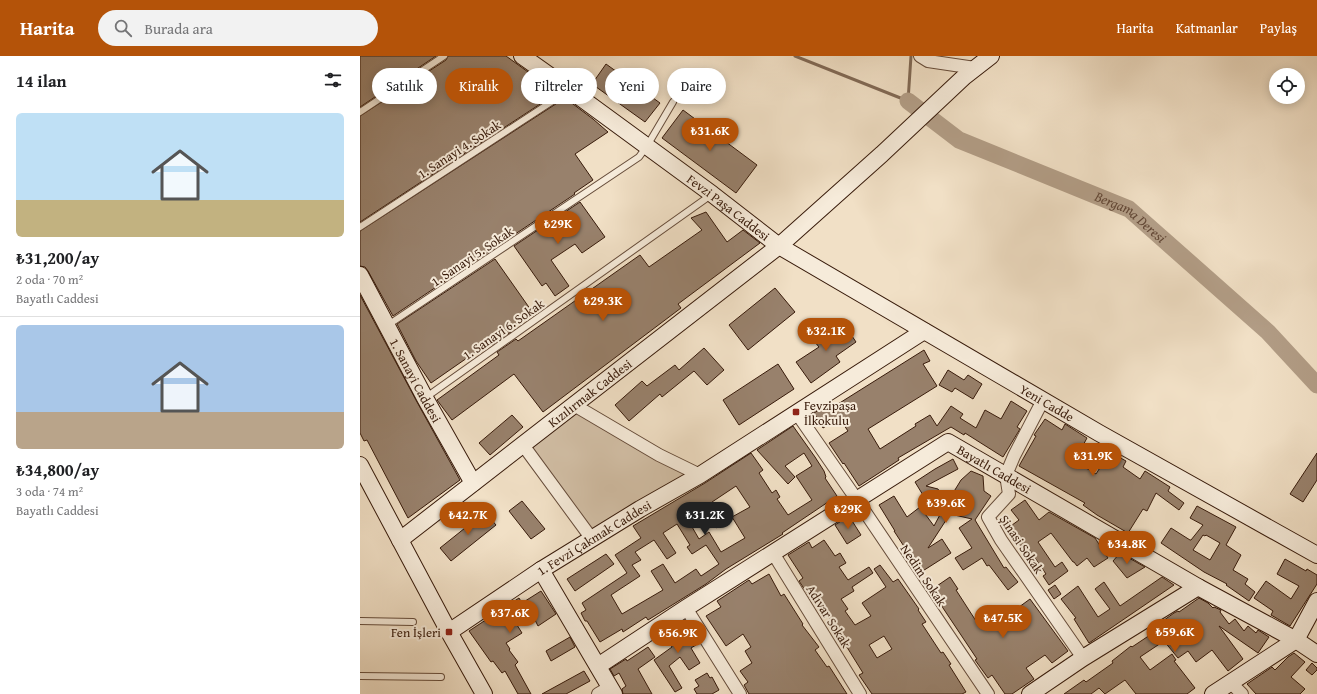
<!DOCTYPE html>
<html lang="tr">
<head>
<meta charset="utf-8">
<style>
	:root { --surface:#fff; --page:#f2f2f2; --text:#202124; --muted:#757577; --line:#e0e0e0; --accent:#b45309 }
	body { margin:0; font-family:"Gentium Book Plus",serif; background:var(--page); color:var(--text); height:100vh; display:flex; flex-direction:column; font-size:15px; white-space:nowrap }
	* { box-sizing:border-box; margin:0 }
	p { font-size:13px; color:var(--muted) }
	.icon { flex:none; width:22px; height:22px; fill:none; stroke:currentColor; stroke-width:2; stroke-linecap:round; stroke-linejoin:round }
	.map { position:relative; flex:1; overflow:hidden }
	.sheet { display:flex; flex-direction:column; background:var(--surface); width:360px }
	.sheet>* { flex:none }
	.banner { position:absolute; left:12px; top:12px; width:380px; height:36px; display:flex; gap:8px }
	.controls { position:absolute; left:909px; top:12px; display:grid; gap:8px }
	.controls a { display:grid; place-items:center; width:36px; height:36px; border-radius:50%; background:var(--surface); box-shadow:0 2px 10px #0003; font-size:20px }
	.price { position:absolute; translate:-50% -34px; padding:0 9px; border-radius:14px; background:var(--accent); color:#fff; font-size:13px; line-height:26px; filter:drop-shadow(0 1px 2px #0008) }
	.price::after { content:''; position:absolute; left:50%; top:24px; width:12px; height:9px; margin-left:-6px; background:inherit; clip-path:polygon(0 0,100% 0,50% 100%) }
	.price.on { background:#222; color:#fff }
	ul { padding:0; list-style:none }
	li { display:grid; align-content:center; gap:8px; height:212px; padding:0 16px }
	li+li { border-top:1px solid var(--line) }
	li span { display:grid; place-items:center; height:124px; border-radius:6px; color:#555 }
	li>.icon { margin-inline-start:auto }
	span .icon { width:72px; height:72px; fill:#fffc; stroke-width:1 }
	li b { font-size:17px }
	h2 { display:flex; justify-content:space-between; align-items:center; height:48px; padding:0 16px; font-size:17px }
	.tag { padding:0 14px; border-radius:18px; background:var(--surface); box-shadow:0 2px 10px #0003; font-size:14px; line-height:36px }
	.tag.on { background:var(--accent); color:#fff }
	header { display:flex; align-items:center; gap:24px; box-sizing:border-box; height:56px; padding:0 20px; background:var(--accent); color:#fff }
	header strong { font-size:19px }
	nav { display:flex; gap:22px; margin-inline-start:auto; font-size:14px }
	.search { width:280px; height:36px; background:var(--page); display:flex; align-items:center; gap:10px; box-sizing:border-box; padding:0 14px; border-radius:22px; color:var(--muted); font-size:15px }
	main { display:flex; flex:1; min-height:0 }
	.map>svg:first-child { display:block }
	.green { fill:#d2bfa6; stroke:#856d58 }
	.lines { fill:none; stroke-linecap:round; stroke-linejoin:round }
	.stream { stroke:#816955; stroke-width:3 }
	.river { stroke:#b29d86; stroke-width:17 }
	.building { fill:#98816c; stroke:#381b0b; fill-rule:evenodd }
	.lane-casing { stroke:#664c3a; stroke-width:8 }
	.street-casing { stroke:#664c3a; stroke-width:14 }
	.secondary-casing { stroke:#381b0b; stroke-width:18 }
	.lane { stroke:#f6ebda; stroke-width:6 }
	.street { stroke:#f6ebda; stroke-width:12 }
	.secondary { stroke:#f6ebda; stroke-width:16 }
	.poi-dot { fill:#8f2418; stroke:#f6ebda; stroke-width:1.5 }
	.labels { text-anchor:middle; stroke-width:4; stroke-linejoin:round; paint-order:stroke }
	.street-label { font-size:13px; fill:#381b0b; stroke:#f6ebda }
	.poi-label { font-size:13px; fill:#381b0b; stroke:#f6ebda; text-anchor:start }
	.water-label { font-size:14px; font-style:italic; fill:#634836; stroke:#f6ebda }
</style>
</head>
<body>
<header>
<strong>Harita</strong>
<div class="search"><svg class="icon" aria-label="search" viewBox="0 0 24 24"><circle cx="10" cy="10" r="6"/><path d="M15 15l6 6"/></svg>Burada ara</div>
<nav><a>Harita</a><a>Katmanlar</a><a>Paylaş</a></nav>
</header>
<main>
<section class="sheet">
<h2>14 ilan<svg class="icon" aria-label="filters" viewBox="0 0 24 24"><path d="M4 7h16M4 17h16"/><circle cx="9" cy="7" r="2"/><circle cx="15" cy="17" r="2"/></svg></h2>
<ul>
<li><span style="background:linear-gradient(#bfe0f5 70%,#c2b280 0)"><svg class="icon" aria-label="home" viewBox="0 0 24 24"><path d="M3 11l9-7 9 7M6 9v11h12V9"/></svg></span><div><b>₺31,200/ay</b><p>2 oda · 70 m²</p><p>Bayatlı Caddesi</p></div></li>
<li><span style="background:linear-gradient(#a9c7e8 70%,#b9a48a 0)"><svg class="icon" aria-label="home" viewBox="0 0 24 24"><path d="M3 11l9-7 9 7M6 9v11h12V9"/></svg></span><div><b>₺34,800/ay</b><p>3 oda · 74 m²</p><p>Bayatlı Caddesi</p></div></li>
</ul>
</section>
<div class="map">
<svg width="957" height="638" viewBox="0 0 957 638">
	<rect width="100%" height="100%" fill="#f1e0c6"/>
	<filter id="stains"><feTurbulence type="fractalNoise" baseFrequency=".005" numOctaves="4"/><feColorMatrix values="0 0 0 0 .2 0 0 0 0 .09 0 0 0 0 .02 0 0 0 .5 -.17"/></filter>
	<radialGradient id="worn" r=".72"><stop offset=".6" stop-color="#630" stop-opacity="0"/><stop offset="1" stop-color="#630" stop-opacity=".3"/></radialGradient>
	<!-- green -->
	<polygon class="green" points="214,349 340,419 232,483 163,389"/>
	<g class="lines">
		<!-- stream -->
		<polyline class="stream" points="435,0 548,45 551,0"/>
		<!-- river -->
		<path class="river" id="s1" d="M548,45L599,84L769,153L908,276L957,329"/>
	</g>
	<!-- building -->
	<g class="building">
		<polygon points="0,0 76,0 0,51"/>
		<polygon points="88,0 146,0 197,37 0,166 0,60 86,4"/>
		<polygon points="246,8 300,47 285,66 232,28"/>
		<polygon points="205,42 233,63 248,76 215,98 233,124 214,137 215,138 33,260 8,215 5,211 0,210 0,175"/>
		<polygon points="323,54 397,109 376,137 302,82"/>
		<polygon points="220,146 245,181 222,197 215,188 191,204 209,230 195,240 186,227 182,230 154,190"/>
		<polygon points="346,156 367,186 383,174 400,187 318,248 321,252 183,356 154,318 92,364 77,344 139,299 137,296 156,283 158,285 280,199 289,211 342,174 331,162"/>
		<polygon points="135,203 173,257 149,273 151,276 132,289 130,286 71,327 56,305 37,268"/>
		<polygon points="415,232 435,256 388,294 369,269"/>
		<polygon points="0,239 57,346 100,424 48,462 7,384 4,385 0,377"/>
		<polygon points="482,265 496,286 476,300 480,306 451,327 436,306 459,291 454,285"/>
		<polygon points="344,292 364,314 347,329 334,315 302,341 300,338 269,365 255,349 282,325 287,330 315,309 319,314"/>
		<polygon points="564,294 570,305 563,308 577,330 508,373 520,393 556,370 555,368 570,359 577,370 591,350 603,358 600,362 616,372 625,354 641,363 651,345 667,355 657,371 660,373 643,401 605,377 604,379 591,371 538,402 539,404 499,430 484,407 483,408 469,387 488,375 479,362 463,372 454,357 467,349 470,353"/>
		<polygon points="418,308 434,333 379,369 363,344"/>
		<polygon points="588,314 604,324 608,319 622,328 613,343 595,332 592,336 579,329"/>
		<polygon points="152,359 163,371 130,399 119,387"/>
		<polygon points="685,363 702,374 705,368 727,382 721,393 725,395 718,407 736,418 750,396 766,405 763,411 780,423 785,415 810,431 808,435 824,447 819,454 796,437 787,455 783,453 768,477 737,459 723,449 725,447 659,410 676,380 674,379"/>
		<path d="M433,370L455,401L464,415L466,421L465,422L477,440L422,477L423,478L366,513L346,528L288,564L286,561L263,576L262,573L240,586L227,565H225L221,557L226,554L222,547L267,517L255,499L281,482L273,470L345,427L391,397L403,414L399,417L412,437L416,434L420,441L417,443L428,459L452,444L436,420L452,410L444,397L425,410L435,421L428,428L397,394ZM376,430L390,451L372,461L385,482L361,496L349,476L339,483L328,464L344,454L356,472L364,466L352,446ZM317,468L330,489L327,491L332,498L346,489L359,508L341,520L336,513L315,527L303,508L291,515L303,534L262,558L251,539L280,520L272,509L281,504L275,496L294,484L307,503L316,497L303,477Z"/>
		<polygon points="957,397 957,424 943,446 930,438"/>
		<polygon points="593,403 598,413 566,430 578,433 582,440 587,435 593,437 601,424 611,415 623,420 624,435 631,440 615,464 644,512 646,511 658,526 648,534 629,509 627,510 622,502 603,514 595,502 612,492 599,472 612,463 590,458 568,492 582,483 591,497 558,518 544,497 547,495 534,475 535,475 519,449 534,440 547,461 560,451 574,470 583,453 570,441 566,444 555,426 575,413"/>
		<polygon points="665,444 679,464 689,456 735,482 748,502 734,511 727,502 717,510 714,506 713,506 691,477 678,486 695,511 702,506 708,515 689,529 683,520 686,518 669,493 665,496 648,472 659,464 651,454"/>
		<polygon points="162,445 185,473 171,483 149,455"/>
		<path d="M837,450L876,471L866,489L881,499L873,514L888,523L885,528L895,536L889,545L866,529L867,528L844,516L801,487L811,472L830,484H831L843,469L830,462ZM843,479L845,480L846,479L860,487L850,504L833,494Z"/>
		<polygon points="125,456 136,469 91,505 80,492"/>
		<polygon points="489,460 501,479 487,488 475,469"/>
		<path d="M464,484L475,500L480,497L486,507L479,511L488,524L509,511L513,517L492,531L494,535L481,543L488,553L485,555L495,569L511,560L502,547L526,531L514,513L520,509L533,526L538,523L559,553L558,554L566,566L562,568L581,597L583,596L591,608L589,609L606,636L602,638H512L499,619L503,617L485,588L482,591L476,582L480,579L472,568H474L457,543L453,546L439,525L443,522L428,499L449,486L452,492ZM524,580L532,593L517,602L509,589Z"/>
		<polygon points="760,497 785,511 767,522 753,505"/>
		<polygon points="246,498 254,508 215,535 207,523"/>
		<polygon points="925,503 946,515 947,513 957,519 957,528 930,570 911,559 913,555 894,542 906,525 931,543 939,530 917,518"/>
		<polygon points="409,518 421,540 424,538 443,568 442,569 459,591 455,594 467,611 469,610 487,638 389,638 384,629 388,626 380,615 392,607 385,595 391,591 383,578 366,590 346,560 361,551 357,545 389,524 392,528"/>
		<polygon points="590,521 598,533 596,534 616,565 628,556 636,568 670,543 708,595 692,607 685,599 666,612 674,623 652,638 645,638 632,619 628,622 615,604 617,603 571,534"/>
		<polygon points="802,521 814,529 729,587 714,563 716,562 701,543 718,530 738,561 750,553 735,533 744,526 760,550"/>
		<polygon points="695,529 701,538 694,543 688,534"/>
		<polygon points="181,535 196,558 178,570 173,560 157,569 162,577 146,587 150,593 149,594 158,606 155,609 171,638 158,638 145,615 142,617 133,605 131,606 109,575 159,542 162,547"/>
		<polygon points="839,542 848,547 853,552 854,551 861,554 860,556 869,568 875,563 884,575 888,570 896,577 898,574 909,581 898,597 859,570 883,603 868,615 852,594 836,606 828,595 818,602 804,585 780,601 790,614 812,598 816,604 814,605 835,632 827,638 776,638 765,624 745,638 739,632 731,638 704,638 724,624 726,626 753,607 752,605 771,590 772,591 802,571 800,567 814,557 818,555 819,556"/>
		<polygon points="324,566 336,589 331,592 340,607 329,614 320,601 309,610 322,632 315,636 294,604 312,591 305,577"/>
		<polygon points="210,581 215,591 191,605 186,595"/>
		<polygon points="288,591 295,601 278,613 292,638 263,638 262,633 266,630 259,617 254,620 250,613 266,603 267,605"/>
		<polygon points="934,597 945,606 931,621 945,633 940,638 896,638 887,628 912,611 915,614 928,601"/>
		<polygon points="952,607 957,612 957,614 952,619 946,614"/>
		<polygon points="224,615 230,625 206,638 182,638"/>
		<polygon points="347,617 350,622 352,621 359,634 352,638 337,638 334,633 339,630 335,624"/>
	</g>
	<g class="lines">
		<defs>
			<g id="lane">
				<polyline points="0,56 84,0"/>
				<polyline points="0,171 208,35"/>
				<polyline points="28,269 279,101 287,90 313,46"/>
				<polyline points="65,342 351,139"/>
				<polyline points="0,565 53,566"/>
				<polyline points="0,620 81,621"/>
			</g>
			<g id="street">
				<polyline points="560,0 568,5 615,12"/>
				<polyline points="683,344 654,400 646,419 649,438 628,461 641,484 723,602"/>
				<polyline points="214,349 299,399 340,419"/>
				<polyline points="436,356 497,444 628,638"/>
				<polyline points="163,389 232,483"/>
				<polyline points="413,497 500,638"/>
				<polyline points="326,552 380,638"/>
				<polyline points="870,626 882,638"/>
				<polyline points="238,638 250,631"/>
			</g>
			<g id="secondary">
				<path id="s2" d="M162,0L210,34L352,138L419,190L739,377L957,499"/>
				<path id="s3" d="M0,219L65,342L113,427"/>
				<polyline points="0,409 89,576 124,638"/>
				<path id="s4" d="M40,484L419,190L522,98L604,21L631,0"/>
				<polyline points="181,514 254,638"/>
				<path id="s5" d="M89,576L181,514L280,453L340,419L564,275"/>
				<path id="s6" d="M238,610L326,552L588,386L838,531L936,584L957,598"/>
				<polyline points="670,638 723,602 838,531"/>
				<polyline points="853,638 936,584 957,545"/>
			</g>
		</defs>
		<!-- lane casing -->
		<use href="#lane" class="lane-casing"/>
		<!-- street casing -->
		<use href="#street" class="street-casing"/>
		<!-- secondary casing -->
		<use href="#secondary" class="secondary-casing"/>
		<!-- lane -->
		<use href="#lane" class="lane"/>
		<!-- street -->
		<use href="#street" class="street"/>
		<!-- secondary -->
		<use href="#secondary" class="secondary"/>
	</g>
	<!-- markers -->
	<g class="poi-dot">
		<rect x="432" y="352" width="8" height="8" rx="2"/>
		<rect x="85" y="572" width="8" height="8" rx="2"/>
	</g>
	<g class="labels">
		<!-- street labels -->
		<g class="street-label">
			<text transform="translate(99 93) rotate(-33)" y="5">1. Sanayi 4. Sokak</text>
			<text dy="5" stroke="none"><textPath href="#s2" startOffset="256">Fevzi Paşa Caddesi</textPath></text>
			<text transform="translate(112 200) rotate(-34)" y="5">1. Sanayi 5. Sokak</text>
			<text transform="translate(143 273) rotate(-35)" y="5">1. Sanayi 6. Sokak</text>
			<text dy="5" stroke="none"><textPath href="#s3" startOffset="119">1. Sanayi Caddesi</textPath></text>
			<text dy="5" stroke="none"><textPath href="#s4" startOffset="240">Kızılırmak Caddesi</textPath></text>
			<text dy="5" stroke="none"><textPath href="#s2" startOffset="630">Yeni Cadde</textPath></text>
			<text dy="5" stroke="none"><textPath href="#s6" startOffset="469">Bayatlı Caddesi</textPath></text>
			<text dy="5" stroke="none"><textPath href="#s5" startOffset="173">1. Fevzi Çakmak Caddesi</textPath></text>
			<text transform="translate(662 488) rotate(56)" y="5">Şinasi Sokak</text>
			<text transform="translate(564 519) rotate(56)" y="5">Nedim Sokak</text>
			<text transform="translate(469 560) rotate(58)" y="5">Adıvar Sokak</text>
		</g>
		<!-- poi labels -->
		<g class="poi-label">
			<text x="444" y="354">Fevzipaşa<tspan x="444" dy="15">İlkokulu</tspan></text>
			<text x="81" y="581" text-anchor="end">Fen İşleri</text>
		</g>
		<!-- water labels -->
		<g class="water-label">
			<text dy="5" stroke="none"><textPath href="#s1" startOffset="253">Bergama Deresi</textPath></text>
		</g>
	</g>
	<rect width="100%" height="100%" filter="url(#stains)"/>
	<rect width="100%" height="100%" fill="url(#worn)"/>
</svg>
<div class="controls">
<a><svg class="icon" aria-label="locate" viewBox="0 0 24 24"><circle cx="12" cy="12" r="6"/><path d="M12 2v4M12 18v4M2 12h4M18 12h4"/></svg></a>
</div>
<b class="price" style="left:350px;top:96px">₺31.6K</b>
<b class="price" style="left:198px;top:189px">₺29K</b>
<b class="price" style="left:243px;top:266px">₺29.3K</b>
<b class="price" style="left:466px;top:296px">₺32.1K</b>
<b class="price" style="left:733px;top:421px">₺31.9K</b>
<b class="price" style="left:586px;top:468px">₺39.6K</b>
<b class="price" style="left:488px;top:474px">₺29K</b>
<b class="price" style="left:108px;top:480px">₺42.7K</b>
<b class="price on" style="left:345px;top:480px">₺31.2K</b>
<b class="price" style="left:767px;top:509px">₺34.8K</b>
<b class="price" style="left:150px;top:578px">₺37.6K</b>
<b class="price" style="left:643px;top:583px">₺47.5K</b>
<b class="price" style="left:815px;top:597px">₺59.6K</b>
<b class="price" style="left:318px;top:598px">₺56.9K</b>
<div class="banner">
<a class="tag">Satılık</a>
<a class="tag on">Kiralık</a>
<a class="tag">Filtreler</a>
<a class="tag">Yeni</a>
<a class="tag">Daire</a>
</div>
</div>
</main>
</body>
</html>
